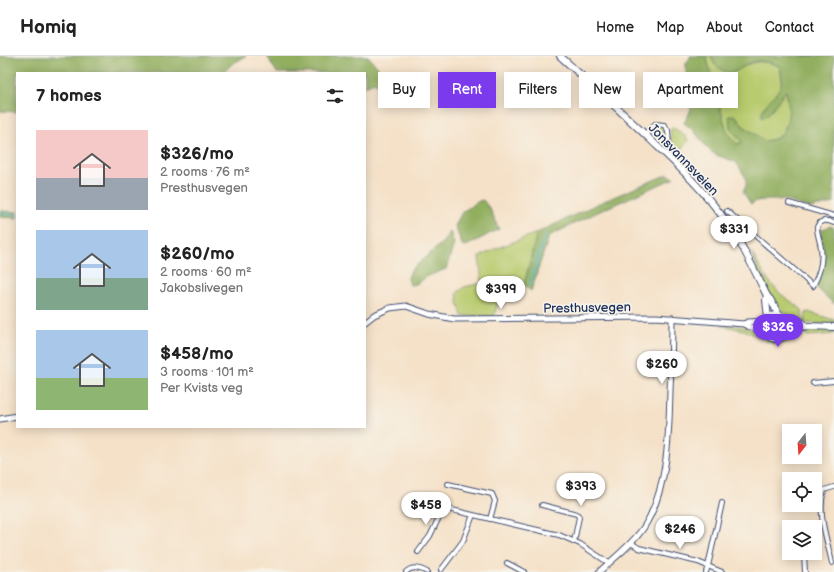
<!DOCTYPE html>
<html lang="en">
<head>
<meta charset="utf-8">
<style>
	:root { --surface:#fff; --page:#f6f6f6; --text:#222; --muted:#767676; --line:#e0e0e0; --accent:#7c3aed }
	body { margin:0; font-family:"Balsamiq Sans",sans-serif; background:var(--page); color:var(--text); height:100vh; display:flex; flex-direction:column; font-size:15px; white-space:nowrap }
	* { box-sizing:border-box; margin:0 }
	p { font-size:13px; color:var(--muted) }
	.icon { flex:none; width:22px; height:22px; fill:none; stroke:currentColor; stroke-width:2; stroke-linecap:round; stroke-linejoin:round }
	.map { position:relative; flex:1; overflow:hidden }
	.panel { position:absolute; left:16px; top:16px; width:350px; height:356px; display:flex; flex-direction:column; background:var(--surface); border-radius:0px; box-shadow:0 2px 10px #0003 }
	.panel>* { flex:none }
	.top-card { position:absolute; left:378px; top:16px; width:380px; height:36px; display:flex; gap:8px }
	.needle { width:26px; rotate:197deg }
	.controls { position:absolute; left:782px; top:368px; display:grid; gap:8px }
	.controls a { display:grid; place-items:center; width:40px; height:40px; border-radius:0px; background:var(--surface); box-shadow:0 2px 10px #0003; font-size:20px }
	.price { position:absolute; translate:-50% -34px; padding:0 9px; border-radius:14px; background:#fff; color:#222; font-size:13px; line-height:26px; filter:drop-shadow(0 1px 2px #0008) }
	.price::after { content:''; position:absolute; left:50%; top:24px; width:12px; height:9px; margin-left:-6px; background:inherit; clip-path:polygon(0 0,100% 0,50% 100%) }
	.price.selected { background:var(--accent); color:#fff }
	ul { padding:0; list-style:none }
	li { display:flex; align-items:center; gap:12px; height:100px; padding:0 20px }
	li span { display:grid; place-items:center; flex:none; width:112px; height:80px; border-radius:0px; color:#555 }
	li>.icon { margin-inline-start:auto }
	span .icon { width:48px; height:48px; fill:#fffc; stroke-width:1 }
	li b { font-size:17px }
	h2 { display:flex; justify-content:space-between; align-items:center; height:48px; padding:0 20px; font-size:17px }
	.pill { padding:0 14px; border-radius:0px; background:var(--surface); box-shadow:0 2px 10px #0003; font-size:14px; line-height:36px }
	.pill.selected { background:var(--accent); color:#fff }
	header { display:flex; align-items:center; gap:24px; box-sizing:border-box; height:56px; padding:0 20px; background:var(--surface); border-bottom:1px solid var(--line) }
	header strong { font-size:19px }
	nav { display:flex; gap:22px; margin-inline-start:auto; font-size:14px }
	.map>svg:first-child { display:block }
	.green { fill:#b8cb6e; stroke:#6a7d66 }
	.forest { fill:#92af61; stroke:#566f60 }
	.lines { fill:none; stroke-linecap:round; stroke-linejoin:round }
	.stream { stroke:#4fb7cd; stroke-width:1.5 }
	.minor-casing { stroke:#3c4a6e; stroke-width:6 }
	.tertiary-casing { stroke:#3c4a6e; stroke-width:7 }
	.secondary-casing { stroke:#3c4a6e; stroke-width:8 }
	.minor { stroke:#fff; stroke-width:4 }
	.tertiary { stroke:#fff; stroke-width:5 }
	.secondary { stroke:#fff; stroke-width:6 }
	.labels { text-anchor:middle; stroke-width:3.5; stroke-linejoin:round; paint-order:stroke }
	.street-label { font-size:13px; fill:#1b2f5e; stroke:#f7f3e8 }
</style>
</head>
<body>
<header>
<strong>Homiq</strong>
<nav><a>Home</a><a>Map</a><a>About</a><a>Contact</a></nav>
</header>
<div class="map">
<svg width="834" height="516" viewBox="0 0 834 516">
	<rect width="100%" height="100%" fill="#f7f3e8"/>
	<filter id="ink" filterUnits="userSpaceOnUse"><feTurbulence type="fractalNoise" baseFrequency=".025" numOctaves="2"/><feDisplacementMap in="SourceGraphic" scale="8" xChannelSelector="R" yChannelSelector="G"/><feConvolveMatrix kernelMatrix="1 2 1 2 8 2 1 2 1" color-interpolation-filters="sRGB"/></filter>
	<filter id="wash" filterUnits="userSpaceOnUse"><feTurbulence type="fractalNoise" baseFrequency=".012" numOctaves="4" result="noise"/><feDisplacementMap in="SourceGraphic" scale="16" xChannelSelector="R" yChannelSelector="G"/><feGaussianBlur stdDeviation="0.9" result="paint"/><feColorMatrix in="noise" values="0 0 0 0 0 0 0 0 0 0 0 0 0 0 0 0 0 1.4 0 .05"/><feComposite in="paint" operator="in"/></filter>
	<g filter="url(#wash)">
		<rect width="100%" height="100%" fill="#f5e1c8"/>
		<!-- green -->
		<g class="green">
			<path d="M706,0H711L715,9L733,17C750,6 759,2 779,10C786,32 778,37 763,52L768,58L786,35C790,50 791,74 775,83C772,84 768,84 765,85L742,69L737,61L742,86L737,88L731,82L726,73Z"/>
			<polygon points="661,69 666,73 666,88 652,74 655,70"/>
			<path d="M673,72L684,78L688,85L680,95L677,96C670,90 670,82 671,73Z"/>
			<polygon points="537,177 524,229 503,229 494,260 462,260 458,246 457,237 464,231 482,227 479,201 495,193"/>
			<path d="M751,195C759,211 768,227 782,239C788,244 796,248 802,254L803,265H805L806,257L808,256L834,264V268C825,268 815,268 806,267C773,259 760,224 751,195Z"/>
			<path d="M732,269C741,271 751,272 759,277C765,280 769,285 775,286C785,287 788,278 797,275C808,271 823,274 834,274V278L807,280L805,275H803L802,281L786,287L777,289L768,286L744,274L721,270Z"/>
		</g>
		<!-- forest -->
		<g class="forest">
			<polygon points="0,0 246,0 232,8 222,17 17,17 17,56 0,55"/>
			<polygon points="267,0 368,0 405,43 403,44 374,26 365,30 365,17 277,17"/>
			<path d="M690,0H706L726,73L731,82L737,88L742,86L730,72L729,60L733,59L737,61L742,69L765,85C768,84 772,84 775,83C791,75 790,50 786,35L768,58L762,62C758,49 783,38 782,22C782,18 780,13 779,10C772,7 764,5 757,5C744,6 735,23 722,14C715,9 714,8 711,0H834V147L810,152L784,144H764L756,145L751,148L743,136L746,130V122L736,106L716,99L710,95L693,74L684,67C686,62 690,58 691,52C693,46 690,40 693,33L686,23V7L690,2Z"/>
			<polygon points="668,118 674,122 600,155 549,180 531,235 524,229 537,177 597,148"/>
			<path d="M483,144L490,153L499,173C488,178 474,187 463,191L455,170L462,156L479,145Z"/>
			<polygon points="0,155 17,156 17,162 0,161"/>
			<path d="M831,170L834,172V248L816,231C824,207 824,199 820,174Z"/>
			<polygon points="450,175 454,188 446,213 428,220 416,228 410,229 408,222 411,214 443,186"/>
		</g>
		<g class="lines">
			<!-- stream -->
			<g class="stream">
				<polyline points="0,157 17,159"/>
				<polyline points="530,229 545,178"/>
			</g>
		</g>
	</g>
	<g filter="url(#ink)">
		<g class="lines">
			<defs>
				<g id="minor">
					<polyline points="645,78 655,68 664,69 668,74 669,91"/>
					<polyline points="789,147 834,160"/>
					<path d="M727,155L813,230C820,217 824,202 820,187C819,182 817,177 817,171C820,163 827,164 834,167"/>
					<polyline points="813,327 834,325"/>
					<polyline points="448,428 492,438 495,445 490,463"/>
					<polyline points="542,449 577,458 579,461 574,486"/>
					<polyline points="435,450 559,479 580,488 609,507"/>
					<polyline points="631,487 639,492 698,506 722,516"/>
					<polyline points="418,496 430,480 444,451"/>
					<polyline points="804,497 805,516"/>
					<polyline points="507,507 524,516"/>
					<path d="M832,507C827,483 817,458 824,434L834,431"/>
					<polyline points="441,514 463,485 473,459"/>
					<path d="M406,516C412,510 420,512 427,516"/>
					<polyline points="706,516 708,510 722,447"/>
				</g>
				<g id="tertiary">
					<polyline points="365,266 374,259 390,252 406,250 429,258 454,263 656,261 744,268 748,266 766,265"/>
					<polyline points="744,268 747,270 766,276"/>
					<polyline points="0,363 17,360"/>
					<path d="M599,516C614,502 632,489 644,471C668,433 669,379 670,335C671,311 672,286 672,262"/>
				</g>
				<g id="secondary">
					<path d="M560,0C592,29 625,59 656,89C679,110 700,131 719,156C739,181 753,211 767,240L770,243L779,259"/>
					<polyline points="767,240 766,244 768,262"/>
					<circle cx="776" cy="271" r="12"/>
					<polyline points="786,264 803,267 806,270"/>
					<polyline points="788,274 806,270 834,271"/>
				</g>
			</defs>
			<!-- minor casing -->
			<use href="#minor" class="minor-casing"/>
			<!-- tertiary casing -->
			<use href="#tertiary" class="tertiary-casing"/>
			<!-- secondary casing -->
			<use href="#secondary" class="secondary-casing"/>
			<!-- minor -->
			<use href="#minor" class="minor"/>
			<!-- tertiary -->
			<use href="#tertiary" class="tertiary"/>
			<!-- secondary -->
			<use href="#secondary" class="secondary"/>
		</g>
	</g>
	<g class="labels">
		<!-- street labels -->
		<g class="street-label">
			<text transform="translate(684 103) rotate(46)" y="5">Jonsvannsveien</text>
			<text transform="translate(587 251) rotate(-1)" y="5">Presthusvegen</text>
		</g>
	</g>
</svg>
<div class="controls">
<a><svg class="needle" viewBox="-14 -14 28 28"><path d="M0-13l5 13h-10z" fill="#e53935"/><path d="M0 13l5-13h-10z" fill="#767676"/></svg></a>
<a><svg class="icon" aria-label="locate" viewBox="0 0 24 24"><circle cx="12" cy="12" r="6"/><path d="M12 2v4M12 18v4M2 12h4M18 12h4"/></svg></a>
<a><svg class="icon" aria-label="layers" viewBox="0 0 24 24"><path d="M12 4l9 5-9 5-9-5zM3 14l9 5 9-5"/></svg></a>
</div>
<b class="price" style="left:734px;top:194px">$331</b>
<b class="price" style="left:501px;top:254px">$399</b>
<b class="price selected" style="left:778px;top:292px">$326</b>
<b class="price" style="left:662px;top:329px">$260</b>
<b class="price" style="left:581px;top:451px">$393</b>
<b class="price" style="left:426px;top:470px">$458</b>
<b class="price" style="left:680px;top:494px">$246</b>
<div class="top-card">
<a class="pill">Buy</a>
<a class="pill selected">Rent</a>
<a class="pill">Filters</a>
<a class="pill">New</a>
<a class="pill">Apartment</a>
</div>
<section class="panel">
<h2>7 homes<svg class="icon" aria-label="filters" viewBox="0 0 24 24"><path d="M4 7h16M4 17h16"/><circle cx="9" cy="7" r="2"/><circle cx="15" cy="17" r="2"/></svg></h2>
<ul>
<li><span style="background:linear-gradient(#f6c9c9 60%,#9aa5b1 0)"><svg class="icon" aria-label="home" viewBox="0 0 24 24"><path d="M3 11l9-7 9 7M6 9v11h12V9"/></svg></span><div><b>$326/mo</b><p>2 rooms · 76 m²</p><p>Presthusvegen</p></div></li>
<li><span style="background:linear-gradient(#a9c7e8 60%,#7fa58c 0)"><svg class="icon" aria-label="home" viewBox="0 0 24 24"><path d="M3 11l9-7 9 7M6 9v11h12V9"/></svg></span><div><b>$260/mo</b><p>2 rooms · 60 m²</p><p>Jakobslivegen</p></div></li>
<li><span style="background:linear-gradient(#a9c7e8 60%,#8fb573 0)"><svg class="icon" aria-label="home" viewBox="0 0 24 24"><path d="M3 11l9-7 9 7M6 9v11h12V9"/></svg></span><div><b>$458/mo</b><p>3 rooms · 101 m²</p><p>Per Kvists veg</p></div></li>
</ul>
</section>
</div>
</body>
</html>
